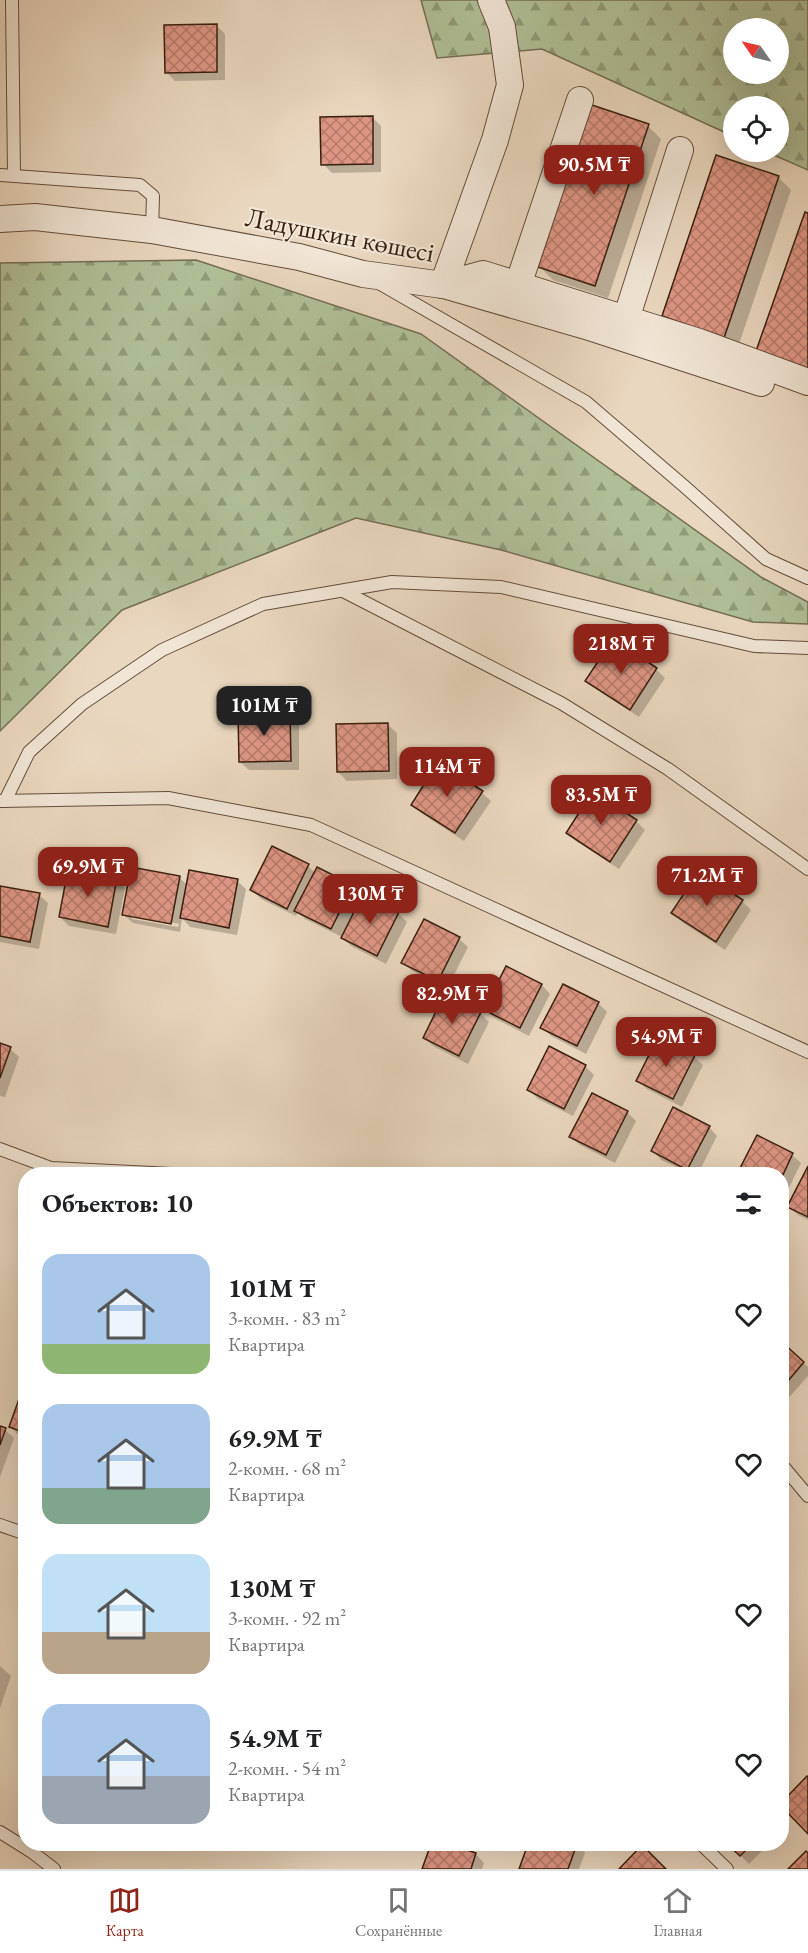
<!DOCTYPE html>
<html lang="ru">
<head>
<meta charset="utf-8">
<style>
	:root { --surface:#fff; --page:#f6f6f6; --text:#202124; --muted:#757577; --line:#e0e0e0; --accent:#8f2418 }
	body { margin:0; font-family:"EB Garamond",serif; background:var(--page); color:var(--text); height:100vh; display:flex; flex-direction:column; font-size:22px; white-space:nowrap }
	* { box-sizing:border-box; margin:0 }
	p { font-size:20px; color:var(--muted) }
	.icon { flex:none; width:33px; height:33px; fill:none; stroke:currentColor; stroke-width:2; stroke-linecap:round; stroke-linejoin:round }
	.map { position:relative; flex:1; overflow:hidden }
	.side { position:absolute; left:18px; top:1167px; width:771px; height:684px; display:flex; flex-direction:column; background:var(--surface); border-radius:24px; box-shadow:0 6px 24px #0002 }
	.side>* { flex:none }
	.needle { width:39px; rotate:304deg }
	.fabs { position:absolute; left:723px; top:18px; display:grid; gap:12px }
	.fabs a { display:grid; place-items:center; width:66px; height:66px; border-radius:50%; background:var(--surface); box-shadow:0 6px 24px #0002; font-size:30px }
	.price { position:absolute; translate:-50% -51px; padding:0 14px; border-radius:12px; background:var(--accent); color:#fff; font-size:20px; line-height:39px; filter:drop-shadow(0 2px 3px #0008) }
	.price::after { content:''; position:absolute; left:50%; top:36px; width:18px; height:14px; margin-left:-9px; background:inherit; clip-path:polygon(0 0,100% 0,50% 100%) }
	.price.active { background:#222; color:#fff }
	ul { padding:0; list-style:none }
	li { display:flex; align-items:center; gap:18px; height:150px; padding:0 24px }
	li span { display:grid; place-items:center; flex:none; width:168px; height:120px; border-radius:18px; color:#555 }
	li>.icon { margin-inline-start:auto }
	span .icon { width:72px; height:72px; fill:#fffc; stroke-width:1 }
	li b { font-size:26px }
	h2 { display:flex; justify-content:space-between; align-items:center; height:72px; padding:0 24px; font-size:26px }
	.tabs { display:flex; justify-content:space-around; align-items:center; height:84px; border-top:2px solid var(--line); background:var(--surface); font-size:16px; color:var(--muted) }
	.tabs a { display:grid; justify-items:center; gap:3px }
	.tabs .active { color:var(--accent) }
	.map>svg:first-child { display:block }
	.forest { fill:url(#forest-firs); stroke:#756f53; stroke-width:1.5; fill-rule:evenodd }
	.shadow { fill:#0003; fill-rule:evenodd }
	.building { fill:url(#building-cross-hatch); stroke:#3a1f0f; stroke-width:1.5 }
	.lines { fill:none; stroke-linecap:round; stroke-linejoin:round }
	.service-casing { stroke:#664d3b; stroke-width:14 }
	.minor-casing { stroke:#664d3b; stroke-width:28 }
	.service { stroke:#f1e5d5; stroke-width:12 }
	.minor { stroke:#f1e5d5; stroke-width:26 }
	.labels { text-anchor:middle; stroke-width:4.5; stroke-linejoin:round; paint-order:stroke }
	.street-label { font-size:27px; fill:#3a1f0f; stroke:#f1e5d5 }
</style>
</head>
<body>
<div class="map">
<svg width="808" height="1869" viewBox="0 0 808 1869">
	<defs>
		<pattern id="forest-firs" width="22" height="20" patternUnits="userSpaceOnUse" patternTransform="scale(1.5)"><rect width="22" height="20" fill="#b0bf97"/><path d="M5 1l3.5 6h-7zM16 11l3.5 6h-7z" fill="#909b7a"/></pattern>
		<pattern id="building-cross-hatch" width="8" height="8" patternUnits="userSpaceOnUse" patternTransform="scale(1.5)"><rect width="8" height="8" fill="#de9684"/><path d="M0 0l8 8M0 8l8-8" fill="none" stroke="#b57a6a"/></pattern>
	</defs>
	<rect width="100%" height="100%" fill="#ead7bf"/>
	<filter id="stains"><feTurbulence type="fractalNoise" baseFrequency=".00333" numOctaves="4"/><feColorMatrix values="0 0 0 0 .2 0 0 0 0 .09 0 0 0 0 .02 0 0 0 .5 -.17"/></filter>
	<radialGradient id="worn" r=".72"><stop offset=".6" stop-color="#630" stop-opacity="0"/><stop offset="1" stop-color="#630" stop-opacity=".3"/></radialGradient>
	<!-- forest -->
	<g class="forest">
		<path d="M421,0H808V170L767,152H778V106H734L733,136L542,49L437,58ZM734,28H778V74H734Z"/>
		<polygon points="196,260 421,334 761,577 808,602 808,624 753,622 501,550 356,518 122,610 0,731 0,263"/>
	</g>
	<!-- shadow -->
	<g class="shadow">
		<polygon points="216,25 225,34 225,80 175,81 166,72"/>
		<polygon points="372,117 381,126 381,172 332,173 323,164"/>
		<polygon points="648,126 661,139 608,298 553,280 540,267"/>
		<polygon points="778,177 791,190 737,350 676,329 663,316"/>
		<polygon points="614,641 656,669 665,678 639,717 596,689 587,680"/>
		<polygon points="290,714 299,723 299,770 249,770 240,762"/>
		<polygon points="388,725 397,733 397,779 347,781 338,772"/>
		<polygon points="482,793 491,801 464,841 421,813 413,804"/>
		<polygon points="593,793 636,821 645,830 619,869 576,841 567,832"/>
		<polygon points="308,866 315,873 352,886 363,897 398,913 407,922 386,964 351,946 340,936 305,919 298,912 296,916 261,899 252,890"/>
		<polygon points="699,873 742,901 751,910 725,950 682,922 673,913"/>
		<path d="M180,878L188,886L237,881L246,889L237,935L190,927L182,918L180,932L133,923L124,915ZM132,915L179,924L178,927L132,919Z"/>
		<polygon points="116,880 125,888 116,934 69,926 60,917"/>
		<polygon points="0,887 39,895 48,903 39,949 0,942"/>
		<polygon points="424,921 459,939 468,947 447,989 412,971 403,963"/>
		<polygon points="507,968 542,985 550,994 529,1036 494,1018 486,1009"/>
		<polygon points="563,986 598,1003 607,1012 586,1054 551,1036 542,1027"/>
		<polygon points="480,1013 489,1022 468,1064 433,1046 424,1038"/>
		<polygon points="0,1045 10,1049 19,1057 5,1097 0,1096"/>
		<polygon points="694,1057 703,1065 682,1107 647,1089 638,1081"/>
		<polygon points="585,1066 594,1075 573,1116 538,1099 529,1090"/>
		<polygon points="627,1112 636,1121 615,1163 580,1145 571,1137"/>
		<polygon points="709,1127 717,1136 698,1174 691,1174 661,1160 653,1151"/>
		<polygon points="757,1137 792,1155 801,1163 782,1202 782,1174 738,1174"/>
		<polygon points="808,1170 808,1220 798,1215 789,1207"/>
		<polygon points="782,1344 808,1367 808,1376 784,1403 782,1401"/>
		<polygon points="26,1387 26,1438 19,1436 11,1427"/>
		<polygon points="0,1428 5,1430 14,1438 0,1477"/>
		<polygon points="0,1666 11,1676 0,1708"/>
		<polygon points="371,1844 388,1844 386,1849"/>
		<polygon points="433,1844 445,1844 476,1854 484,1863 482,1869 424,1869"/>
		<polygon points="530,1844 575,1844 585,1853 579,1869 521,1869"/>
		<polygon points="729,1844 769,1844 749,1864"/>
	</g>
	<!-- building -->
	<g class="building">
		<polygon points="217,24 217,72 165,73 164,25"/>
		<polygon points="592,105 649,124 595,286 538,267"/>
		<polygon points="373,116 373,164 321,165 320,117"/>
		<polygon points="716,155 779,176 724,338 662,316"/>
		<polygon points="805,212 808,213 808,369 756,351"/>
		<polygon points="613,639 657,668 630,710 585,681"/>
		<polygon points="290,713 291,761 239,762 238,714"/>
		<polygon points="388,723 389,771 337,772 336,724"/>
		<polygon points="438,762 483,791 455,833 411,805"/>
		<polygon points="593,791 637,820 610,862 566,833"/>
		<polygon points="272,846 309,864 287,909 250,890"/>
		<polygon points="131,867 180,876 171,924 122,915"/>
		<polygon points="317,867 353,885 331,929 294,911"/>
		<polygon points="68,869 117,878 108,927 59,917"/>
		<polygon points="189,870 238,879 229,928 180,918"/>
		<polygon points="699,871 743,900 716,942 671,913"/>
		<polygon points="0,886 40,893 30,942 0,936"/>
		<polygon points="363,894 399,912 377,956 341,938"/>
		<polygon points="424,919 460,937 438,981 401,963"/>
		<polygon points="506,966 542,984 520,1028 484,1010"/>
		<polygon points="563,984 599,1002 577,1046 540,1028"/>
		<polygon points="445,993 481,1012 459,1056 423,1038"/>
		<polygon points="658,1037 695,1055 673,1099 636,1081"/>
		<polygon points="0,1043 11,1047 0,1078"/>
		<polygon points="549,1046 586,1065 564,1109 527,1090"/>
		<polygon points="592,1093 628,1111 606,1155 569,1137"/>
		<polygon points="673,1107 710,1126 687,1170 651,1151"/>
		<polygon points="757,1135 793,1153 782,1177 782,1174 737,1174"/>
		<polygon points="808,1166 808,1217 787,1207"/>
		<polygon points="782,1342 804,1362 782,1388"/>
		<polygon points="24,1385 26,1386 26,1433 9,1427"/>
		<polygon points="0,1426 6,1428 0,1445"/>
		<polygon points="807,1776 808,1777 808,1834 782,1807 782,1802"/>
		<polygon points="431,1844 449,1844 476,1853 471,1869 422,1869"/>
		<polygon points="528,1844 577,1844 568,1869 519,1869"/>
		<polygon points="727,1844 752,1844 740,1856"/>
		<polygon points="642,1845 666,1869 619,1869"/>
		<polygon points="806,1851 808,1853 808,1869 788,1869"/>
	</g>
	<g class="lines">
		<defs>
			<g id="service">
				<polyline points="12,0 14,175"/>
				<polyline points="0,175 140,185 153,196 152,230"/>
				<polyline points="377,282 586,402 684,486 766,559 808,578"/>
				<polyline points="343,591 561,703 668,769 808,869"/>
				<polyline points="0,801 168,798 311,825 808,1052"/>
				<polyline points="5,801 29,752 82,704 162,650 263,604 392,582 501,587 754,646 808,648"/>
				<polyline points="0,1149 51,1168 172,1174"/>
				<polyline points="782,1465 808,1496"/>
				<polyline points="0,1525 26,1534"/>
				<polyline points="0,1832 32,1852 54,1869"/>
				<polyline points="701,1844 727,1869"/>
			</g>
			<g id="minor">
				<polyline points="0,219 35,217 152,230 299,257 363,274 443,285 495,140 510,85 502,27 491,0"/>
				<polyline points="443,285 483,274 699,342 808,382"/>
				<polyline points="444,285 586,326 761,383"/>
				<polyline points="518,285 580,100"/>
				<polyline points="626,319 680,150"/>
			</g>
		</defs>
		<!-- service casing -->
		<use href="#service" class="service-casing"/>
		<!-- minor casing -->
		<use href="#minor" class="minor-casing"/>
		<!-- service -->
		<use href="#service" class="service"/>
		<!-- minor -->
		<use href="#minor" class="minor"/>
	</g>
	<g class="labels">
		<!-- street labels -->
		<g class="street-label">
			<text transform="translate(340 235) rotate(11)" y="9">Ладушкин көшесі</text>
		</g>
	</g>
	<rect width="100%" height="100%" filter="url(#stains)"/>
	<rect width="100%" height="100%" fill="url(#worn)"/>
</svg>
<div class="fabs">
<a><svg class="needle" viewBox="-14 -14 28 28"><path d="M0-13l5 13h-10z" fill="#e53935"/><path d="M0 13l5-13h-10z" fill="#757577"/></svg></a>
<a><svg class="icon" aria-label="locate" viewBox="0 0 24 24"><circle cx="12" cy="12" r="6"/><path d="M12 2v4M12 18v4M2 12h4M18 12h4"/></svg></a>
</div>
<b class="price" style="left:594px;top:196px">90.5M ₸</b>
<b class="price" style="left:621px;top:675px">218M ₸</b>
<b class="price active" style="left:264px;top:737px">101M ₸</b>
<b class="price" style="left:447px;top:798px">114M ₸</b>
<b class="price" style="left:601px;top:826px">83.5M ₸</b>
<b class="price" style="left:88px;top:898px">69.9M ₸</b>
<b class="price" style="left:707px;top:907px">71.2M ₸</b>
<b class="price" style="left:370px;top:925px">130M ₸</b>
<b class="price" style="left:452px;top:1025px">82.9M ₸</b>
<b class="price" style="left:666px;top:1068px">54.9M ₸</b>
<section class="side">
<h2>Объектов: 10<svg class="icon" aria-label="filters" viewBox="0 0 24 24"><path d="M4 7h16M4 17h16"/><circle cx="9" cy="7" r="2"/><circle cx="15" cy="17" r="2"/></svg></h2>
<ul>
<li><span style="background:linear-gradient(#a9c7e8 75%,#8fb573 0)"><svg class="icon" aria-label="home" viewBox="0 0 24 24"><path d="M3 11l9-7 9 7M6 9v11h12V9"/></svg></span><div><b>101M ₸</b><p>3-комн. · 83 m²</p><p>Квартира</p></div><svg class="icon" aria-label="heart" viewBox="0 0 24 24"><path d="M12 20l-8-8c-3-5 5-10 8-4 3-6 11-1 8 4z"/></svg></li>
<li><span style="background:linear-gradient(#a9c7e8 70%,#7fa58c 0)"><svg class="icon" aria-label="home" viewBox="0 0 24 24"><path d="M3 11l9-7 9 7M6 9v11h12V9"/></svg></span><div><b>69.9M ₸</b><p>2-комн. · 68 m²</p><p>Квартира</p></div><svg class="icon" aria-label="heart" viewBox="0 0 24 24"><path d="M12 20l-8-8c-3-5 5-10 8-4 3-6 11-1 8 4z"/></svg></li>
<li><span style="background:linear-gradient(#bfe0f5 65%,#b9a48a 0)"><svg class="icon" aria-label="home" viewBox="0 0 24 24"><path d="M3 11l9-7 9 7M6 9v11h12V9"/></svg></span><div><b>130M ₸</b><p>3-комн. · 92 m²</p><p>Квартира</p></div><svg class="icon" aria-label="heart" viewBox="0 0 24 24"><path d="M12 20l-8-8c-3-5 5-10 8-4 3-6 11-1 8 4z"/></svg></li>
<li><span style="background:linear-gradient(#a9c7e8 60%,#9aa5b1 0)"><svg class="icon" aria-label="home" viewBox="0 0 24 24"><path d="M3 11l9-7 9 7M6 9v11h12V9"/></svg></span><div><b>54.9M ₸</b><p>2-комн. · 54 m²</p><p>Квартира</p></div><svg class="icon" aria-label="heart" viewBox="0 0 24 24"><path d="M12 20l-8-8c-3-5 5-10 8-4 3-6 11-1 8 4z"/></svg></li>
</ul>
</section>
</div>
<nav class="tabs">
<a class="active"><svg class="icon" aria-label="map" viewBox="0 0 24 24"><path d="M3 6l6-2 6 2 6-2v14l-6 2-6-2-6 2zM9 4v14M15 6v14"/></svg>Карта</a>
<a><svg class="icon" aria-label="saved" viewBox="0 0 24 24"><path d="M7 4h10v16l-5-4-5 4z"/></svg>Сохранённые</a>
<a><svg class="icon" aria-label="home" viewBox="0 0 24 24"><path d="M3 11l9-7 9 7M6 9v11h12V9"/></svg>Главная</a>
</nav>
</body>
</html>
